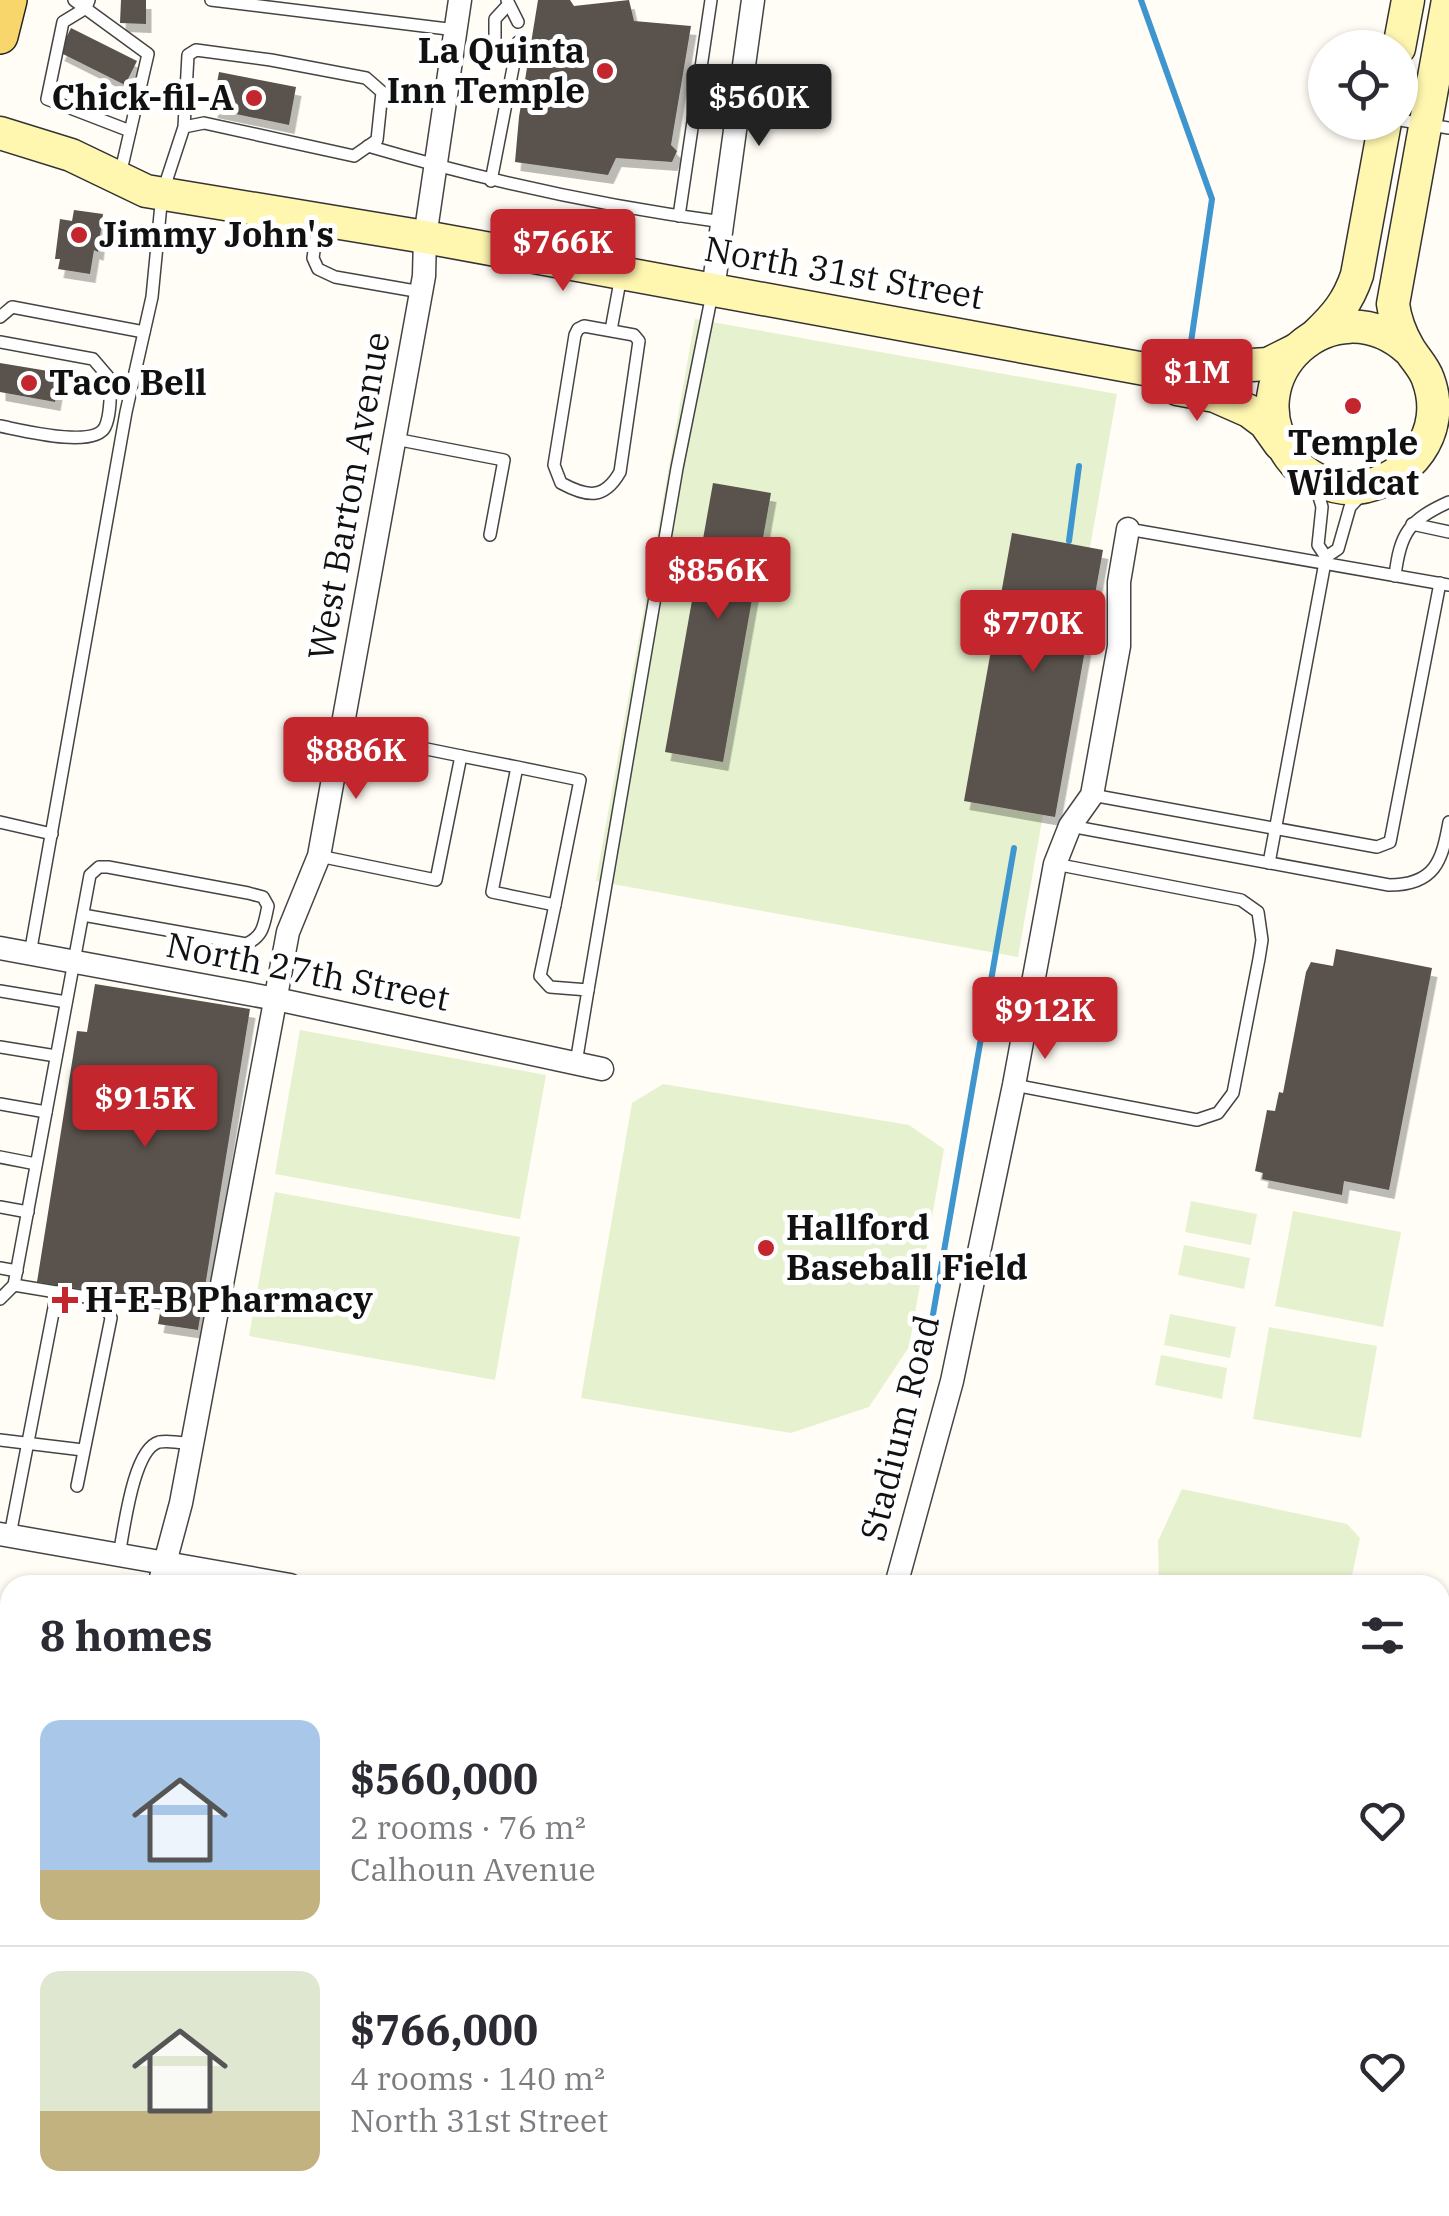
<!DOCTYPE html>
<html lang="en">
<head>
<meta charset="utf-8">
<style>
	:root { --surface:#fff; --page:#f2f2f3; --text:#2b2b33; --muted:#7c7c81; --line:#e1e1e2; --accent:#c4262e }
	body { margin:0; font-family:"IBM Plex Serif",serif; background:var(--page); color:var(--text); height:100vh; display:flex; flex-direction:column; font-size:38px; white-space:nowrap }
	* { box-sizing:border-box; margin:0 }
	p { font-size:32px; color:var(--muted) }
	.icon { flex:none; width:55px; height:55px; fill:none; stroke:currentColor; stroke-width:2; stroke-linecap:round; stroke-linejoin:round }
	.map { position:relative; flex:1; overflow:hidden }
	.sheet { position:absolute; left:0px; top:1575px; width:1450px; height:642px; display:flex; flex-direction:column; background:var(--surface); border-radius:30px 30px 0 0; box-shadow:0 2px 8px #0004 }
	.sheet>* { flex:none }
	.fabs { position:absolute; left:1308px; top:30px; display:grid; gap:20px }
	.fabs a { display:grid; place-items:center; width:110px; height:110px; border-radius:50%; background:var(--surface); box-shadow:0 2px 8px #0004; font-size:50px }
	.price { position:absolute; translate:-50% -85px; padding:0 22px; border-radius:10px; background:var(--accent); color:#fff; font-size:32px; line-height:65px; filter:drop-shadow(0 2px 5px #0008) }
	.price::after { content:''; position:absolute; left:50%; top:60px; width:30px; height:22px; margin-left:-15px; background:inherit; clip-path:polygon(0 0,100% 0,50% 100%) }
	.price.active { background:#222; color:#fff }
	ul { padding:0; list-style:none }
	li { display:flex; align-items:center; gap:30px; height:250px; padding:0 40px }
	li+li { border-top:2px solid var(--line) }
	li span { display:grid; place-items:center; flex:none; width:280px; height:200px; border-radius:20px; color:#555 }
	li>.icon { margin-inline-start:auto }
	span .icon { width:120px; height:120px; fill:#fffc; stroke-width:1 }
	li b { font-size:42px }
	h2 { display:flex; justify-content:space-between; align-items:center; height:120px; padding:0 40px; font-size:42px }
	.map>svg:first-child { display:block }
	.pitch { fill:#e6f2cf }
	.lines { fill:none; stroke-linecap:round; stroke-linejoin:round }
	.stream { stroke:#3f96cf; stroke-width:6 }
	.building { fill:#5a524d; filter:url(#shadow) }
	.lane-casing { stroke:#444; stroke-width:14 }
	.street-casing { stroke:#444; stroke-width:25 }
	.secondary-casing { stroke:#333; stroke-width:35 }
	.primary-casing { stroke:#222; stroke-width:38 }
	.lane { stroke:#fff; stroke-width:11 }
	.street { stroke:#fff; stroke-width:22 }
	.secondary { stroke:#fff6b0; stroke-width:32 }
	.primary { stroke:#f9d66b; stroke-width:35 }
	.poi-dot { fill:#c4262e; stroke:#fff; stroke-width:4 }
	.labels { text-anchor:middle; stroke-width:10; stroke-linejoin:round; paint-order:stroke }
	.poi-label { font-size:35px; font-weight:bold; fill:#111; stroke:#fff; text-anchor:start }
	.street-label { font-size:35px; fill:#111; stroke:#fff }
</style>
</head>
<body>
<div class="map">
<svg width="1449" height="2216" viewBox="0 0 1449 2216">
	<defs>
		<filter id="shadow"><feDropShadow dx="5.5" dy="9" stdDeviation="0" flood-color="#0004"/></filter>
	</defs>
	<rect width="100%" height="100%" fill="#fffdf5"/>
	<!-- pitch -->
	<g class="pitch">
		<polygon points="695,319 1117,394 1018,957 596,881"/>
		<polygon points="300,1030 546,1075 520,1219 275,1174"/>
		<polygon points="663,1084 909,1125 944,1149 909,1347 869,1407 791,1433 581,1398 632,1103"/>
		<polygon points="275,1192 520,1237 495,1380 249,1336"/>
		<polygon points="1191,1201 1257,1214 1251,1245 1185,1232"/>
		<polygon points="1293,1211 1401,1232 1383,1327 1275,1306"/>
		<polygon points="1184,1245 1250,1258 1244,1289 1178,1275"/>
		<polygon points="1170,1314 1236,1327 1230,1358 1164,1345"/>
		<polygon points="1269,1327 1377,1346 1361,1438 1253,1419"/>
		<polygon points="1161,1355 1227,1368 1222,1399 1155,1385"/>
		<polygon points="1182,1489 1347,1524 1360,1538 1350,1585 1159,1585 1158,1541"/>
	</g>
	<g class="lines">
		<!-- stream -->
		<g class="stream">
			<polyline points="1141,0 1212,199 1191,342"/>
			<polyline points="1069,541 1079,466"/>
			<polyline points="923,1372 1014,848"/>
		</g>
	</g>
	<!-- building -->
	<g class="building">
		<polygon points="121,0 146,0 146,24 120,23"/>
		<polygon points="538,0 570,0 574,6 629,0 634,21 691,26 671,145 677,151 672,162 616,158 608,175 515,162 519,117"/>
		<polygon points="71,28 137,61 125,85 59,52"/>
		<polygon points="219,72 296,87 289,125 212,109"/>
		<polygon points="74,210 103,214 98,252 94,250 90,274 58,269 60,259 55,259 60,219 72,221"/>
		<polygon points="0,363 60,373 55,402 0,392"/>
		<polygon points="713,483 771,493 723,762 665,752"/>
		<polygon points="1012,533 1103,550 1055,817 964,801"/>
		<polygon points="1336,949 1432,968 1389,1190 1344,1181 1342,1195 1262,1179 1263,1173 1255,1171 1267,1110 1275,1111 1279,1092 1283,1093 1306,972 1311,962 1333,966"/>
		<polygon points="95,984 250,1009 198,1330 158,1324 162,1302 37,1282 77,1031 87,1032"/>
		<polygon points="1440,1694 1449,1696 1449,1809 1440,1807"/>
		<polygon points="116,2208 280,2208 279,2216 114,2216"/>
	</g>
	<g class="lines">
		<defs>
			<g id="lane">
				<polyline points="74,0 148,54 120,175"/>
				<polyline points="89,0 86,8 63,22 47,99 130,131"/>
				<polyline points="211,0 456,30"/>
				<polyline points="507,0 518,22"/>
				<polyline points="507,6 495,19 495,44 512,62"/>
				<polyline points="1400,120 1449,128"/>
				<path d="M368,146C487,181 600,206 723,222"/>
				<polyline points="491,181 518,42"/>
				<polyline points="679,216 711,0"/>
				<polyline points="318,223 313,258 318,269 335,277 421,292"/>
				<polyline points="0,317 12,307 144,332"/>
				<path d="M584,326L634,335L639,341L620,472C604,500 587,497 561,483L554,465L575,335L578,329Z"/>
				<polyline points="611,330 621,276"/>
				<path d="M0,342L93,359L111,380C110,394 111,415 105,427C94,449 21,430 0,426"/>
				<polyline points="395,439 504,460 490,535"/>
				<polyline points="1412,524 1449,532"/>
				<polyline points="1128,529 1449,585"/>
				<polyline points="1326,557 1338,549 1350,507 1362,494"/>
				<path d="M1395,576C1400,533 1409,520 1449,502"/>
				<polyline points="461,756 517,767 492,892 555,905 580,780 517,767"/>
				<polyline points="1092,795 1377,847 1390,842 1440,583"/>
				<polyline points="0,822 52,834"/>
				<path d="M1070,826L1389,885C1435,885 1442,861 1449,822"/>
				<polyline points="319,856 436,880 461,756 343,732"/>
				<polyline points="1269,863 1326,557 1318,545 1322,507 1316,486"/>
				<polyline points="555,905 540,976 550,987 588,990 576,1063"/>
				<polyline points="30,954 126,412 152,297 162,194 184,127 188,55 196,50 271,60 366,78 382,92 377,140 354,156 204,123 184,127"/>
				<polyline points="588,990 677,468 712,294"/>
				<polyline points="0,991 66,1002"/>
				<polyline points="0,1047 56,1056"/>
				<polyline points="1014,1085 1197,1120 1218,1113 1233,1093 1259,959 1262,940 1258,912 1241,900 1055,864"/>
				<polyline points="0,1104 46,1112"/>
				<polyline points="0,1157 36,1164"/>
				<polyline points="0,1207 28,1212"/>
				<polyline points="0,1268 17,1271"/>
				<polyline points="0,1299 14,1285"/>
				<polyline points="0,1440 83,1450"/>
				<path d="M77,1486L111,1318L106,1306L98,1299L14,1285L90,875L99,867H108L248,893L263,897L268,906C264,924 264,936 246,944L83,915"/>
				<polyline points="10,1535 57,1292"/>
				<path d="M119,1555C124,1530 133,1449 159,1442C169,1440 183,1443 192,1444"/>
				<polyline points="0,1682 10,1684"/>
			</g>
			<g id="street">
				<polyline points="713,290 753,0"/>
				<polyline points="0,948 276,999 602,1069"/>
				<polyline points="0,1534 290,1585"/>
				<polyline points="159,1585 181,1503 288,932 319,856 424,276 425,237 460,0"/>
				<polyline points="896,1585 952,1381 1014,1085 1055,864 1070,826 1092,795 1119,646 1119,582 1128,529"/>
				<polyline points="0,1825 10,1827"/>
				<polyline points="1440,1909 1449,1911"/>
				<polyline points="0,2114 10,2115"/>
			</g>
			<g id="secondary">
				<polyline points="1399,48 1408,0"/>
				<polyline points="0,133 71,155 146,191 425,237 1150,370 1177,389 1215,396 1249,411 1265,423 1280,444"/>
				<path d="M1315,336C1336,316 1348,302 1357,275L1385,122"/>
				<path d="M1409,350C1334,282 1231,376 1290,457C1304,477 1332,490 1356,488C1409,482 1448,432 1428,379C1424,367 1414,358 1408,347C1400,333 1395,319 1393,304L1448,0"/>
				<polyline points="1150,370 1183,360 1235,366 1268,364 1296,350"/>
			</g>
			<polyline id="primary" points="0,36 9,0"/>
		</defs>
		<!-- lane casing -->
		<use href="#lane" class="lane-casing"/>
		<!-- street casing -->
		<use href="#street" class="street-casing"/>
		<!-- secondary casing -->
		<use href="#secondary" class="secondary-casing"/>
		<!-- primary casing -->
		<use href="#primary" class="primary-casing"/>
		<!-- lane -->
		<use href="#lane" class="lane"/>
		<!-- street -->
		<use href="#street" class="street"/>
		<!-- secondary -->
		<use href="#secondary" class="secondary"/>
		<!-- primary -->
		<use href="#primary" class="primary"/>
	</g>
	<!-- markers -->
	<g class="poi-dot">
		<circle cx="605" cy="71" r="10"/>
		<circle cx="254" cy="98" r="10"/>
		<circle cx="79" cy="235" r="10"/>
		<circle cx="29" cy="383" r="10"/>
		<circle cx="1353" cy="406" r="10"/>
		<circle cx="766" cy="1248" r="10"/>
		<path d="M60 1285h10v10h10v10h-10v10h-10v-10h-10v-10h10z"/>
	</g>
	<g class="labels">
		<!-- poi labels -->
		<g class="poi-label">
			<text x="585" y="63" text-anchor="end">La Quinta<tspan x="585" dy="40">Inn Temple</tspan></text>
			<text x="234" y="110" text-anchor="end">Chick-fil-A</text>
			<text x="99" y="247">Jimmy John's</text>
			<text x="49" y="395">Taco Bell</text>
			<text x="1353" y="455" text-anchor="middle">Temple<tspan x="1353" dy="40">Wildcat</tspan></text>
			<text x="786" y="1240">Hallford<tspan x="786" dy="40">Baseball Field</tspan></text>
			<text x="85" y="1312">H-E-B Pharmacy</text>
		</g>
		<!-- street labels -->
		<g class="street-label">
			<text transform="translate(844 273) rotate(10)" y="12">North 31st Street</text>
			<text transform="translate(349 496) rotate(-80)" y="12">West Barton Avenue</text>
			<text transform="translate(308 972) rotate(11)" y="12">North 27th Street</text>
			<text transform="translate(900 1428) rotate(-76)" y="12">Stadium Road</text>
		</g>
	</g>
</svg>
<div class="fabs">
<a><svg class="icon" aria-label="locate" viewBox="0 0 24 24"><circle cx="12" cy="12" r="6"/><path d="M12 2v4M12 18v4M2 12h4M18 12h4"/></svg></a>
</div>
<b class="price active" style="left:759px;top:149px">$560K</b>
<b class="price" style="left:563px;top:294px">$766K</b>
<b class="price" style="left:1197px;top:424px">$1M</b>
<b class="price" style="left:718px;top:622px">$856K</b>
<b class="price" style="left:1033px;top:675px">$770K</b>
<b class="price" style="left:356px;top:802px">$886K</b>
<b class="price" style="left:1045px;top:1062px">$912K</b>
<b class="price" style="left:145px;top:1150px">$915K</b>
<section class="sheet">
<h2>8 homes<svg class="icon" aria-label="filters" viewBox="0 0 24 24"><path d="M4 7h16M4 17h16"/><circle cx="9" cy="7" r="2"/><circle cx="15" cy="17" r="2"/></svg></h2>
<ul>
<li><span style="background:linear-gradient(#a9c7e8 75%,#c2b280 0)"><svg class="icon" aria-label="home" viewBox="0 0 24 24"><path d="M3 11l9-7 9 7M6 9v11h12V9"/></svg></span><div><b>$560,000</b><p>2 rooms · 76 m²</p><p>Calhoun Avenue</p></div><svg class="icon" aria-label="heart" viewBox="0 0 24 24"><path d="M12 20l-8-8c-3-5 5-10 8-4 3-6 11-1 8 4z"/></svg></li>
<li><span style="background:linear-gradient(#dfe7d0 70%,#c2b280 0)"><svg class="icon" aria-label="home" viewBox="0 0 24 24"><path d="M3 11l9-7 9 7M6 9v11h12V9"/></svg></span><div><b>$766,000</b><p>4 rooms · 140 m²</p><p>North 31st Street</p></div><svg class="icon" aria-label="heart" viewBox="0 0 24 24"><path d="M12 20l-8-8c-3-5 5-10 8-4 3-6 11-1 8 4z"/></svg></li>
</ul>
</section>
</div>
</body>
</html>
